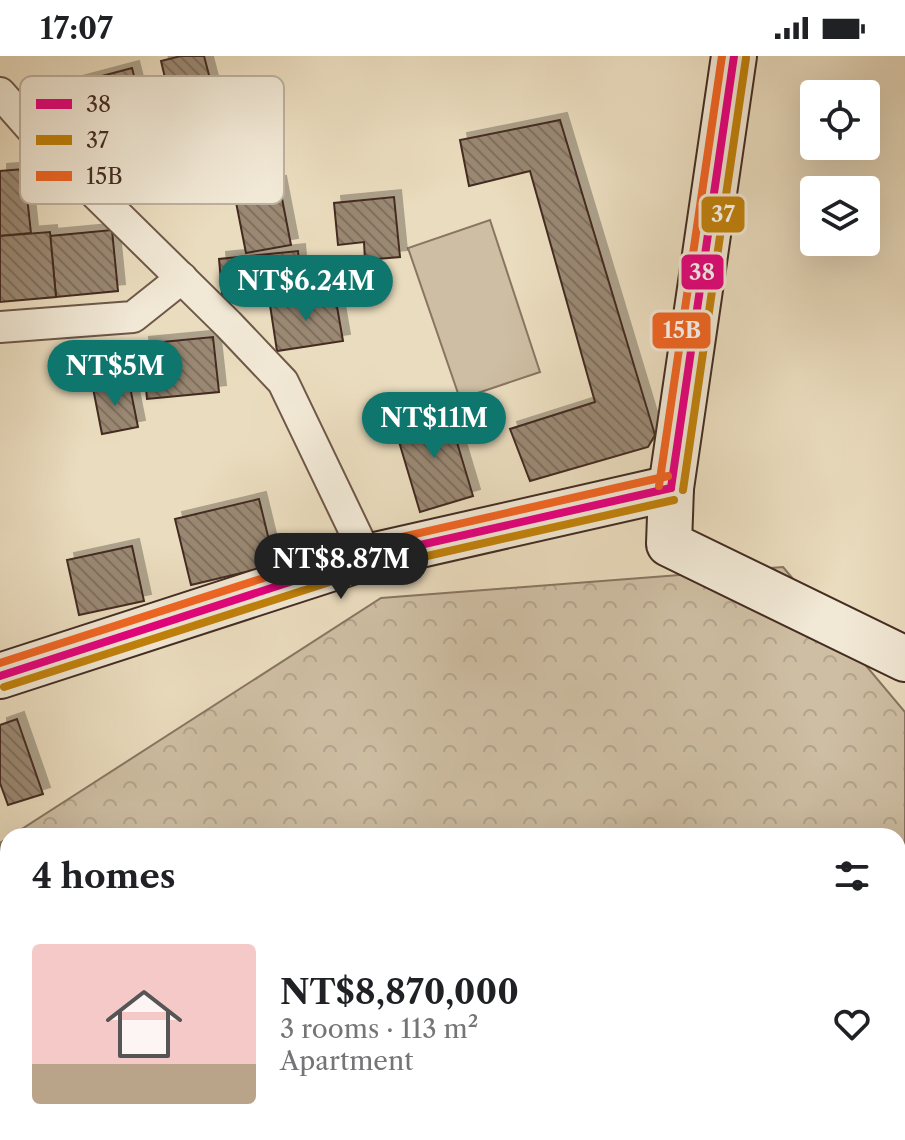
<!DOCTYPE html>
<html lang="en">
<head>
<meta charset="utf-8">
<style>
	:root { --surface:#fff; --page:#f2f2f2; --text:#202124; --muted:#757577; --line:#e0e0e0; --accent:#0f766e }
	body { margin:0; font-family:"Libre Caslon Text",serif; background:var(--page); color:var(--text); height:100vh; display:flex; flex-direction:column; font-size:30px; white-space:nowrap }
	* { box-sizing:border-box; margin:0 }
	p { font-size:26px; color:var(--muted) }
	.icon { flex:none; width:44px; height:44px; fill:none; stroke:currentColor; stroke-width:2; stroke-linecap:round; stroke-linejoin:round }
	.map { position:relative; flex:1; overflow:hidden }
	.drawer { position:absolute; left:0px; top:772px; width:906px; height:312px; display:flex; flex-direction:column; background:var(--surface); border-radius:24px 24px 0 0; box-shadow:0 8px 32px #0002 }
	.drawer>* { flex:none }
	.buttons { position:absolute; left:800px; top:24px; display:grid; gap:16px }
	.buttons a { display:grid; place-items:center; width:80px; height:80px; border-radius:8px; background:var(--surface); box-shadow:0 8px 32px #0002; font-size:40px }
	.price { position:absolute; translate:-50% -68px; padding:0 18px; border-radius:28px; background:var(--accent); color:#fff; font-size:26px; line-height:52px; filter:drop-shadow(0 2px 4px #0008) }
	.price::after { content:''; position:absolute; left:50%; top:48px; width:24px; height:18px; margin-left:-12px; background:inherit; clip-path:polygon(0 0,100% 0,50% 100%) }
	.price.selected { background:#222; color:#fff }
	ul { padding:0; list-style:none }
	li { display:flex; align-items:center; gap:24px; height:200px; padding:0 32px }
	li+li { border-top:2px solid var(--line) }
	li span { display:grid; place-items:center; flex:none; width:224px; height:160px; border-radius:8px; color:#555 }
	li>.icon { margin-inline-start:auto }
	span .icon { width:96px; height:96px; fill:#fffc; stroke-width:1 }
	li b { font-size:34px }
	h2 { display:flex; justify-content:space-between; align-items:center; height:96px; padding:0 32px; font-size:34px }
	.status { display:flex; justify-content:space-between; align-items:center; height:56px; padding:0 40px; background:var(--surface); direction:ltr }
	.status svg { height:22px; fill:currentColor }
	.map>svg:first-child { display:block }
	.forest { fill:url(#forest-crowns); stroke:#897562; stroke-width:2 }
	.garden { fill:#cebea3; stroke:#897562; stroke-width:2 }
	.building { fill:url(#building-back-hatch); stroke:#442c21; stroke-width:2; filter:url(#shadow) }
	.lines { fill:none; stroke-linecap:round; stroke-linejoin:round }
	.street-casing { stroke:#6e5848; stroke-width:34 }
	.secondary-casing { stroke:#442c21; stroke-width:48 }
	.street { stroke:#f1e8d5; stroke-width:30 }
	.secondary { stroke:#f1e8d5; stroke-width:44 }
	.bus-1-casing { stroke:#f1e8d5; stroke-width:14 }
	.bus-2-casing { stroke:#f1e8d5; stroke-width:14 }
	.bus-3-casing { stroke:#f1e8d5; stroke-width:14 }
	.bus-1 { stroke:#e5007d; stroke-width:8 }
	.bus-2 { stroke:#c1810a; stroke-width:8 }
	.bus-3 { stroke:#f26522; stroke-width:8 }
	.key { fill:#f1e8d5; stroke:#bdb09f; stroke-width:2 }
	.key-label { font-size:22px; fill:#442c21 }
	.line-badge { stroke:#f1e8d5; stroke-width:3 }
	.badge-label { font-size:22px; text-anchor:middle; font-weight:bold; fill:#fff }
</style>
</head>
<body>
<div class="status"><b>17:07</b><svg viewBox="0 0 49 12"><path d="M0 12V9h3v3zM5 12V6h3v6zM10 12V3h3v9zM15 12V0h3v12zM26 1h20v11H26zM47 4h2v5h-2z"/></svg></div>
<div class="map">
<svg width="905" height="1084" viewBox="0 0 905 1084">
	<defs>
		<pattern id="forest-crowns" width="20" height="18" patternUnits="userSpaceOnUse" patternTransform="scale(2)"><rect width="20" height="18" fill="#cebea3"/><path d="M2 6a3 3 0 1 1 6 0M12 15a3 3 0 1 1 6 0" fill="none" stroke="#b2a38c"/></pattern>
		<pattern id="building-back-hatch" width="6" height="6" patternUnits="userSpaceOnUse" patternTransform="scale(2)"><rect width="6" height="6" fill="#9a8873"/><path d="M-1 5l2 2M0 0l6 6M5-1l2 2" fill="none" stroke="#7f6f5e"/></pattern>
		<filter id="shadow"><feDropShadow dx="7" dy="-7" stdDeviation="0" flood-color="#0004"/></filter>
	</defs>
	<rect width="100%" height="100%" fill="#eadcbe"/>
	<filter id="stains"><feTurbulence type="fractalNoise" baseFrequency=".0025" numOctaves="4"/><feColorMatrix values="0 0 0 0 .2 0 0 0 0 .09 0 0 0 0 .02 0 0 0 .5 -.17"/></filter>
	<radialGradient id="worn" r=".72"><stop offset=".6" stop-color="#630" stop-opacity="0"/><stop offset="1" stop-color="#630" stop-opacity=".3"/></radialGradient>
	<!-- forest -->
	<polygon class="forest" points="783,511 905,656 905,1084 0,1084 0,787 8,782 8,1076 898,1076 898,780 11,780 381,542"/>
	<!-- garden -->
	<polygon class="garden" points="490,164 540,316 460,343 408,192"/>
	<!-- building -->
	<g class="building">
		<polygon points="181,0 204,0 218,53 175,64 161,5"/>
		<polygon points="132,12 147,70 64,92 49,34"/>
		<polygon points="560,64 655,379 648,391 530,425 510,373 595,346 530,115 469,130 460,84"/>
		<polygon points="148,78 163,137 123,150 84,114 79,96"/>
		<polygon points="24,113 31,177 0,180 0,115"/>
		<polygon points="279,127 291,189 246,197 234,136"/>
		<polygon points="394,141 400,201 365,204 364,186 338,189 334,147"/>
		<polygon points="112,174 118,235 56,241 50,180"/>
		<polygon points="50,176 56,241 0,246 0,180"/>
		<polygon points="298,195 302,239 223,247 219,203"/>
		<polygon points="335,239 343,285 277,295 270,249"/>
		<polygon points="213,281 219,336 147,343 142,288"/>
		<polygon points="129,326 138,371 102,378 93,332"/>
		<polygon points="447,353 473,440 420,456 394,369"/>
		<polygon points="259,443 275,509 191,529 175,463"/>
		<polygon points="132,490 144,545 79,559 67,504"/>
		<polygon points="17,663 43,738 8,749 0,727 0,669"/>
	</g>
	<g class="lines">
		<defs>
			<g id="street">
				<polyline points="0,37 45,88 228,268 283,326 367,501"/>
				<polyline points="0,271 133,261 182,222"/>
			</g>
			<g id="secondary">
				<polyline points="734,0 671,432 669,488 905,603"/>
				<polyline points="0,620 367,501 671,432"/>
			</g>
		</defs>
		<!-- street casing -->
		<use href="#street" class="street-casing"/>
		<!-- secondary casing -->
		<use href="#secondary" class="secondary-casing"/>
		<!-- street -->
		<use href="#street" class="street"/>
		<!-- secondary -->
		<use href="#secondary" class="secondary"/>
		<defs>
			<g id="bus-1">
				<polyline points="671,432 734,0"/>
				<polyline points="0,620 367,501 671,432"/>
			</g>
			<g id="bus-2">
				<polyline points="683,434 746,2"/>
				<polyline points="4,631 370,513 674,444"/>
			</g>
			<g id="bus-3">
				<polyline points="659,430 722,0"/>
				<polyline points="0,607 363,490 668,420"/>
			</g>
		</defs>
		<!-- bus-1 casing -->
		<use href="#bus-1" class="bus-1-casing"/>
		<!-- bus-2 casing -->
		<use href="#bus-2" class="bus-2-casing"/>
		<!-- bus-3 casing -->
		<use href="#bus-3" class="bus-3-casing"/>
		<!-- bus-1 -->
		<use href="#bus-1" class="bus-1"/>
		<!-- bus-2 -->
		<use href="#bus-2" class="bus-2"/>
		<!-- bus-3 -->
		<use href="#bus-3" class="bus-3"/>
	</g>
	<!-- legend -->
	<rect x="20" y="20" width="264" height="128" rx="12" class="key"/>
	<rect x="36" y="43" width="36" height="10" fill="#e5007d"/>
	<rect x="36" y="79" width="36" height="10" fill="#c1810a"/>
	<rect x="36" y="115" width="36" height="10" fill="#f26522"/>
	<g class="key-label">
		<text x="86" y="56">38</text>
		<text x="86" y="92">37</text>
		<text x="86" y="128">15B</text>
	</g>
	<g class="line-badge">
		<rect x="700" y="139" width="46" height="39" rx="8" fill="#c1810a"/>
		<rect x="680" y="197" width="45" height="38" rx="8" fill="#e5007d"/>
		<rect x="651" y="255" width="61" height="39" rx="8" fill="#f26522"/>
	</g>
	<g class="badge-label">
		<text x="723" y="166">37</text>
		<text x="702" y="224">38</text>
		<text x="682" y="282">15B</text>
	</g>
	<rect width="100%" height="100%" filter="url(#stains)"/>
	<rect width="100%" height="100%" fill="url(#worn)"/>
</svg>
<div class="buttons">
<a><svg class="icon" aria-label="locate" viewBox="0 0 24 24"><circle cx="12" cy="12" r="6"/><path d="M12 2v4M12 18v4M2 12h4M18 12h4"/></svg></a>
<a><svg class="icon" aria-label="layers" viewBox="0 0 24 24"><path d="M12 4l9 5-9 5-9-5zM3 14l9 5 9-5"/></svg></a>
</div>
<b class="price" style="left:306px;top:267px">NT$6.24M</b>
<b class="price" style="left:115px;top:352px">NT$5M</b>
<b class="price" style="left:434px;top:404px">NT$11M</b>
<b class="price selected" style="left:341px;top:545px">NT$8.87M</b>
<section class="drawer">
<h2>4 homes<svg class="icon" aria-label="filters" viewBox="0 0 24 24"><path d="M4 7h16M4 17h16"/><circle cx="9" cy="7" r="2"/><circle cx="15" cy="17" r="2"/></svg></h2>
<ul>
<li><span style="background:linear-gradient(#f6c9c9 75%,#b9a48a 0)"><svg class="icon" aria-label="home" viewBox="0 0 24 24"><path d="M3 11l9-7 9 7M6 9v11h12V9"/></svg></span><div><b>NT$8,870,000</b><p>3 rooms · 113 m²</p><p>Apartment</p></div><svg class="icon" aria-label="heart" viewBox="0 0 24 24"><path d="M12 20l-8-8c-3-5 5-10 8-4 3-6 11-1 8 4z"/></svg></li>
</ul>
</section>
</div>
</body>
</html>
